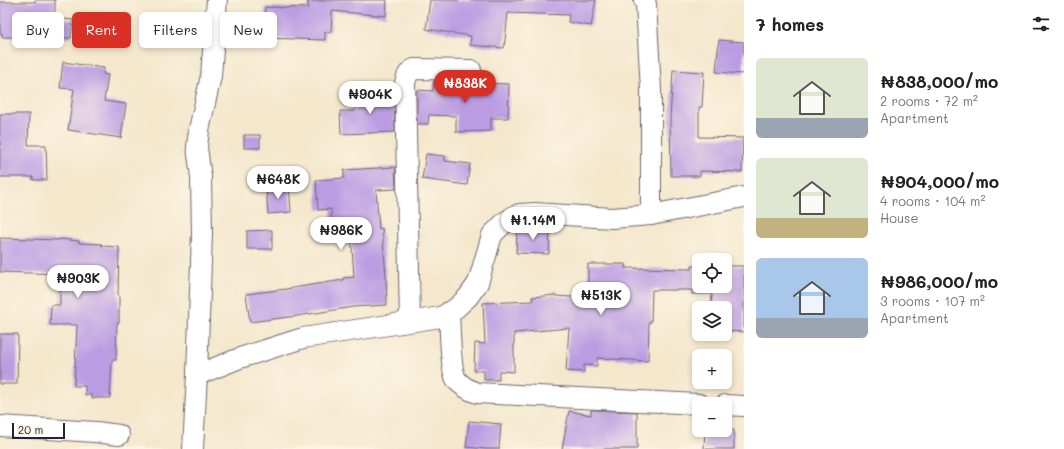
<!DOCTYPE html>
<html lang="en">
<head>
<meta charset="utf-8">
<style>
	:root { --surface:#fff; --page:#f6f6f6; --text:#222; --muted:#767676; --accent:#d93025 }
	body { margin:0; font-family:Mali,sans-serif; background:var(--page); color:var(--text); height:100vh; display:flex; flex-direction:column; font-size:15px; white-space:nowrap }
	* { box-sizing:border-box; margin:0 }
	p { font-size:13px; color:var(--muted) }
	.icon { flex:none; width:22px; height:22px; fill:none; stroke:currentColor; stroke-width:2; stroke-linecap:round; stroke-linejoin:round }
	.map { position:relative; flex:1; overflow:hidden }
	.sheet { display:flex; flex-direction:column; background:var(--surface); width:320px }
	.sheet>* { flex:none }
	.top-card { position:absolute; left:12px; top:12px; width:380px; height:36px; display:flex; gap:8px }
	.controls { position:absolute; left:692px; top:253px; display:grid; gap:8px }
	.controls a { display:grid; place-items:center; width:40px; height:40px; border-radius:6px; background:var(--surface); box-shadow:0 2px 6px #0003; font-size:20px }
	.scale { position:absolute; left:12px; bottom:10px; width:53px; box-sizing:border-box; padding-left:4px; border:2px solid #22223b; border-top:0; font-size:11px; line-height:14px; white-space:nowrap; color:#22223b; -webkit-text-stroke:3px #fcf5e5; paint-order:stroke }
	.price { position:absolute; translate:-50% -34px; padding:0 9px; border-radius:14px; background:#fff; color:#222; font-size:13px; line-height:26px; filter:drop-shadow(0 1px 2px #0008) }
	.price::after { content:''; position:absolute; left:50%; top:24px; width:12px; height:9px; margin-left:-6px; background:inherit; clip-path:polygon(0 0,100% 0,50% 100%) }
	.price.current { background:var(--accent); color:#fff }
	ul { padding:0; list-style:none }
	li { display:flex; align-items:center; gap:12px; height:100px; padding:0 12px }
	li span { display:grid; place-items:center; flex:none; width:112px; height:80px; border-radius:6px; color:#555 }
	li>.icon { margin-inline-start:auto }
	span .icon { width:48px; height:48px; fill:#fffc; stroke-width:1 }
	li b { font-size:17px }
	h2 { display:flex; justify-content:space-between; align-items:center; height:48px; padding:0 12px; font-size:17px }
	.tag { padding:0 14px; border-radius:6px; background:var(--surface); box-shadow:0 2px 6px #0003; font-size:14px; line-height:36px }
	.tag.current { background:var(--accent); color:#fff }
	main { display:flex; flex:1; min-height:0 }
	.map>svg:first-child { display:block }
	.building { fill:#bb9ce3 }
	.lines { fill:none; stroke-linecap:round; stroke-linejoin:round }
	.minor-casing { stroke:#6c676e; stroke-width:22 }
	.minor { stroke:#fff; stroke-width:20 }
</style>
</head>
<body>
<main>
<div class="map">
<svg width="744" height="449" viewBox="0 0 744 449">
	<rect width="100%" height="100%" fill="#fcf5e5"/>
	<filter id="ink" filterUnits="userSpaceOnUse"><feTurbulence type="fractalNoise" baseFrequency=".025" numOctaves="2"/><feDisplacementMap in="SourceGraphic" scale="8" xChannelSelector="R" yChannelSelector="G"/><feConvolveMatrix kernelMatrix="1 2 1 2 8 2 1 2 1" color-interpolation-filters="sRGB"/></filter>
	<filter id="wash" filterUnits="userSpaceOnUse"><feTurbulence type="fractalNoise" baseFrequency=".012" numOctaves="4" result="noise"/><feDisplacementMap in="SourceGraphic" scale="16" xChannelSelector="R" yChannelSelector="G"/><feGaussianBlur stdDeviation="0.9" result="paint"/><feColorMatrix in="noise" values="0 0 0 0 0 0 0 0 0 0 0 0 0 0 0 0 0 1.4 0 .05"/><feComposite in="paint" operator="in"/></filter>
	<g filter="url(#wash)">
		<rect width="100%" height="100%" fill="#f4e7cc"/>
		<g id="blocks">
			<!-- building -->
			<g class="building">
				<polygon points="35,0 55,0 55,18 73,20 71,38 2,37 2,33 0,33 0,2 35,2"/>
				<polygon points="325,0 387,0 386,16 332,11 331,32 325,32 325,40 264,38 265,7 308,8 308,1 325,1"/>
				<polygon points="430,0 596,0 591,26 568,22 569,15 508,13 504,48 470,45 471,36 426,29"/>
				<polygon points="719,40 744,42 744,74 716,72"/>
				<polygon points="63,62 104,68 103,74 108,75 104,101 126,104 121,138 68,130 74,89 60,88"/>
				<polygon points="673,70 704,72 702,107 699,107 699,137 743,138 742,172 700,171 700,176 671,176 670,119"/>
				<polygon points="434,81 509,84 508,118 491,118 491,131 456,132 456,116 429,115 428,124 417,124 417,90 433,91"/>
				<polygon points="355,93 394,93 395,132 341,134 340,111 355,111"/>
				<polygon points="0,114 29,114 28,145 46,145 47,180 33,180 33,177 0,177"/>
				<rect x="244" y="135" width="16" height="13"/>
				<polygon points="426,154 445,156 445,161 470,164 467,185 422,179"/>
				<polygon points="395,167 396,189 376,190 379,229 382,228 386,276 387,305 353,307 297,316 250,322 246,294 286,289 343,280 343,278 354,277 351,233 332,234 331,209 318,210 316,180 344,178 344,170"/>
				<polygon points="289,185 291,212 268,214 266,187"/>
				<polygon points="519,227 550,228 549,254 516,253 517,229"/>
				<polygon points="272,230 272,249 247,249 247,231"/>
				<polygon points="0,238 59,240 59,239 79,241 79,243 102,244 102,246 119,247 118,295 119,295 119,323 117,323 116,360 112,360 110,398 91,398 92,395 85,395 85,386 74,386 77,325 50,325 51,305 60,305 60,274 0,272"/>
				<polygon points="588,264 625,264 625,268 692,269 692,266 699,266 699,286 725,286 725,266 744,266 744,332 725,331 725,308 711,308 712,294 692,294 692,290 652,290 651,322 649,322 648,361 597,358 597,366 584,365 584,372 566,371 569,328 514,333 514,372 499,371 499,380 484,380 484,371 474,371 475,343 485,344 483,303 533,301 532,297 556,295 556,296 588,298"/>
				<polygon points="0,334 18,334 17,384 0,384"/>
				<polygon points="591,410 637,412 637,449 562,449 569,411 591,415"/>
				<polygon points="469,421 501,424 499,449 486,449 466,447"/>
				<polygon points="705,430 734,430 734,449 704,449"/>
			</g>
		</g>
	</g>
	<g filter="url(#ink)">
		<use href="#blocks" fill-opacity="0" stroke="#6c676e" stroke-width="1"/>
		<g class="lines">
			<defs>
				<g id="minor">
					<polyline points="644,0 646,4 651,90 651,215"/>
					<path d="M449,312C450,327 450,368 456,379C461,386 469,390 477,393L699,404"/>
					<path d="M410,321L405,83C407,76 408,72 414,69L471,70"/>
					<polyline points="197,375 240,358 303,338 441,317 455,309 468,297 478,283 492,235 505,222 519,214 535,213 612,218 651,215 744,197"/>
					<polyline points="725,405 744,406"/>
					<polyline points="0,426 96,432 119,435"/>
					<polyline points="193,449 197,375 202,234 201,177 197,147 199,130 211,76 217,0"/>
				</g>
			</defs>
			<!-- minor casing -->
			<use href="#minor" class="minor-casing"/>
			<!-- minor -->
			<use href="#minor" class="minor"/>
		</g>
	</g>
</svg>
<div class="controls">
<a><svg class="icon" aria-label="locate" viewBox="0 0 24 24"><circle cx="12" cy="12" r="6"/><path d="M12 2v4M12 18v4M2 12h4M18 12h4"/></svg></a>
<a><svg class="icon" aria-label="layers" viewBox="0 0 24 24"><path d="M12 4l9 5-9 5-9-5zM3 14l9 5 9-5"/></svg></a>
<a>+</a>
<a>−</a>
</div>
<div class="scale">20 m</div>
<b class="price current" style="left:465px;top:104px">₦838K</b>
<b class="price" style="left:370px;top:115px">₦904K</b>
<b class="price" style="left:278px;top:200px">₦648K</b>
<b class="price" style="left:533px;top:241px">₦1.14M</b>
<b class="price" style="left:341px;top:251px">₦986K</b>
<b class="price" style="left:78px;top:299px">₦903K</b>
<b class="price" style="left:601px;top:316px">₦513K</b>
<div class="top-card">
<a class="tag">Buy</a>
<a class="tag current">Rent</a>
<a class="tag">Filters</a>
<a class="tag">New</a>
</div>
</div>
<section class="sheet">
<h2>7 homes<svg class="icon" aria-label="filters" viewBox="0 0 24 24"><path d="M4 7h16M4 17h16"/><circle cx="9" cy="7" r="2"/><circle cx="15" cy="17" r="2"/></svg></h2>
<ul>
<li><span style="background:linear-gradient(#dfe7d0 75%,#9aa5b1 0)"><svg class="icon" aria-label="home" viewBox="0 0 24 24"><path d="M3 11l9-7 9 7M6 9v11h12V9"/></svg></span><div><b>₦838,000/mo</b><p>2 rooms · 72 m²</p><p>Apartment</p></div></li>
<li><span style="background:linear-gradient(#dfe7d0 75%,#c2b280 0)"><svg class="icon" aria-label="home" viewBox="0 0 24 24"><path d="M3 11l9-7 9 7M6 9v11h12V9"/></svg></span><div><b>₦904,000/mo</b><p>4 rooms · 104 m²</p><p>House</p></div></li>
<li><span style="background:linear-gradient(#a9c7e8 75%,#9aa5b1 0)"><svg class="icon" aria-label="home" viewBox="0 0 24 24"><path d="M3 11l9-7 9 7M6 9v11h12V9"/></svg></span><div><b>₦986,000/mo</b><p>3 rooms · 107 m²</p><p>Apartment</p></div></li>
</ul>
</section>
</main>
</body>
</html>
